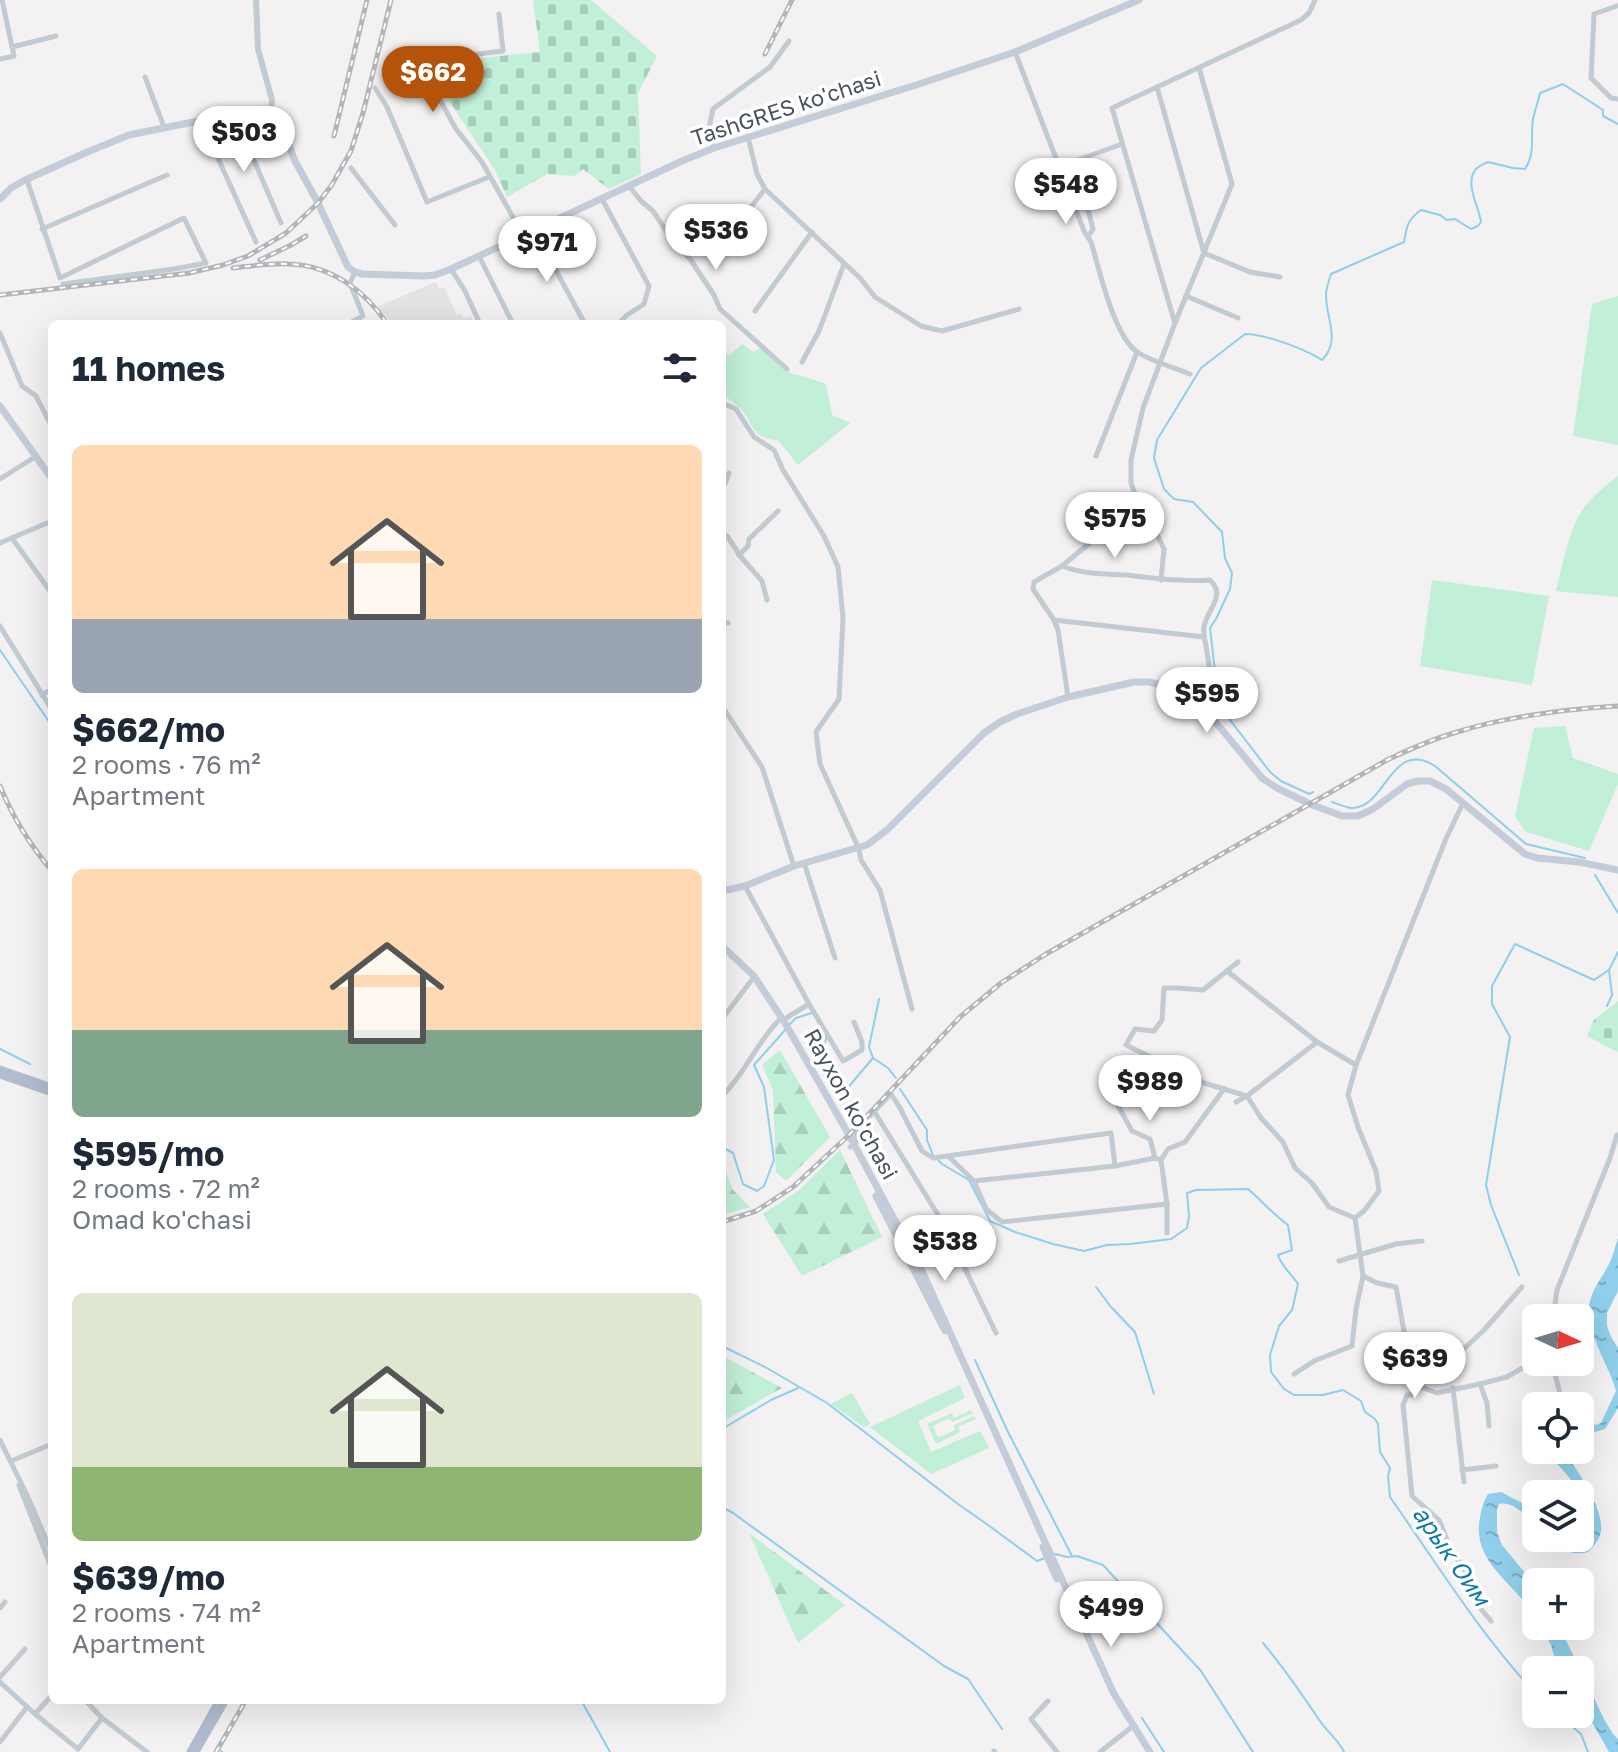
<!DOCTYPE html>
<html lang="en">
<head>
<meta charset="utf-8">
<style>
	:root { --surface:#fff; --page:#f6f6f7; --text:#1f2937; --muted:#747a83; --accent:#b45309 }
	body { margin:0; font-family:"Golos Text",sans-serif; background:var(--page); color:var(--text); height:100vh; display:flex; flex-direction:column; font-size:30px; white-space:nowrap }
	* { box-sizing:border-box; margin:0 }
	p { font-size:26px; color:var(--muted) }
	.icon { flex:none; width:44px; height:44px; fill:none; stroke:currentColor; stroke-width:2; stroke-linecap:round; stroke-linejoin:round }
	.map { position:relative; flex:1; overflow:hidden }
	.details { position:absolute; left:48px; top:320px; width:678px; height:1384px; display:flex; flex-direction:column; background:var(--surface); border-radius:12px; box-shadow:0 8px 32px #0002 }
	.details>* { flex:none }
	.needle { width:52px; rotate:94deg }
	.tools { position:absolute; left:1522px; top:1304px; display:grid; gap:16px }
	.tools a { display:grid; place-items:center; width:72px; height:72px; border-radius:12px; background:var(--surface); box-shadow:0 8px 32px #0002; font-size:40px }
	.price { position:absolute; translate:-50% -68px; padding:0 18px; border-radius:28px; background:#fff; color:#222; font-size:26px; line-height:52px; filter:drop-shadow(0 2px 4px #0008) }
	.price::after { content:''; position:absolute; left:50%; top:48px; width:24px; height:18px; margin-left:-12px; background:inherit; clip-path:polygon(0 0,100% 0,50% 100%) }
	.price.active { background:var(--accent); color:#fff }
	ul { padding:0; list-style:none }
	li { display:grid; align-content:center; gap:16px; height:424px; padding:0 24px }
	li span { display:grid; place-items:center; height:248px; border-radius:12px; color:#555 }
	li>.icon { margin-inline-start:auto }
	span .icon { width:144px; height:144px; fill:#fffc; stroke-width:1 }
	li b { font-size:34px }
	h2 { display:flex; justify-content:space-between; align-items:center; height:96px; padding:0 24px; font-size:34px }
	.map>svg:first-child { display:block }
	.education { fill:#e4e2e3 }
	.grass { fill:#c1efd7 }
	.forest { fill:url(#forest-firs) }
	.cemetery { fill:url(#cemetery-stones) }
	.water { fill:url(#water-ripples) }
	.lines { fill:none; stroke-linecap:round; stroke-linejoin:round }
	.stream { stroke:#8fcfeb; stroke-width:2 }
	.minor { stroke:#c2cad2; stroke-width:5 }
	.tertiary { stroke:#c2cad2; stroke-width:6 }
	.secondary { stroke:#c4ccd9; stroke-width:7 }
	.primary { stroke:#b1bdcf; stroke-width:7 }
	.rail-casing { stroke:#b3b5bb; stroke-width:5 }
	.rail { stroke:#fff; stroke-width:2; stroke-dasharray:6; stroke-linecap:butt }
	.labels { text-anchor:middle; stroke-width:7; stroke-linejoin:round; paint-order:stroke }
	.street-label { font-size:22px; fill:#49525e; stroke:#fff }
	.water-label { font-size:24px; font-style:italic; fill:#0f7bab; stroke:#fff }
</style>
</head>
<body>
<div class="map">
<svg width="1618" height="1752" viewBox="0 0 1618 1752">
	<defs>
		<pattern id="forest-firs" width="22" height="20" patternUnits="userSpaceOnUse" patternTransform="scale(2)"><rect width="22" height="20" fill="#c1efd7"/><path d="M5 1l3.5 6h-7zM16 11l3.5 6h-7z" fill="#a7cfbb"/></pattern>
		<pattern id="cemetery-stones" width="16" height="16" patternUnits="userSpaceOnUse" patternTransform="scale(2)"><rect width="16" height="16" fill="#c1efd7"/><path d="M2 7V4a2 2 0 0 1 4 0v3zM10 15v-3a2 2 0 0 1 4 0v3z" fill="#a7cfbb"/></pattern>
		<pattern id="water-ripples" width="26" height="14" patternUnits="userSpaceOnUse" patternTransform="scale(2)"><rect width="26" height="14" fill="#8fcfeb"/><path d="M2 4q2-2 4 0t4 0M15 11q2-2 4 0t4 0" fill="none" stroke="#77abc2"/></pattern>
	</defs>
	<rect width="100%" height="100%" fill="#f3f1f1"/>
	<!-- education -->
	<polygon class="education" points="436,282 439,289 444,287 457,315 461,314 464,318 471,316 474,324 392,324 377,307"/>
	<!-- grass -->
	<g class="grass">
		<polygon points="1618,296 1618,445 1573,436 1592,304"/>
		<path d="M742,344L753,352L760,348L791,374L802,376L826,384L832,415L850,423L798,465L778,440C751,440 754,422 739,407C734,402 727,398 722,394V350L729,356Z"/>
		<path d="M1618,476V597L1556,591C1563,565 1567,535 1581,512C1590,498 1605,486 1618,476Z"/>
		<polygon points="1432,580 1549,596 1532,685 1420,666"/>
		<polygon points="1565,726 1573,758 1618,774 1618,784 1589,851 1526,832 1515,816 1534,728"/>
		<polygon points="960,1385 965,1398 918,1421 931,1452 980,1431 989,1448 931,1474 870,1427"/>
		<polygon points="852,1393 870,1424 864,1427 831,1404"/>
		<polygon points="971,1410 973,1413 952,1422 950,1418 933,1426 938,1438 955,1430 954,1425 974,1416 976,1419 958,1427 960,1432 936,1444 927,1424 952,1413 954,1418"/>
	</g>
	<!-- forest -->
	<g class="forest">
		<polygon points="780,1050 830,1137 786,1181 776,1172 773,1090 762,1065"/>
		<polygon points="840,1150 882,1237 802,1276 763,1214 798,1191"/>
		<polygon points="722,1162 733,1190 750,1207 722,1215"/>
		<polygon points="722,1357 726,1358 782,1388 722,1422"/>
		<polygon points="749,1533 845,1605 798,1643"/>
	</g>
	<!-- cemetery -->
	<g class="cemetery">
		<polygon points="533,0 591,0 657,56 638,93 641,174 609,189 583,169 574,176 547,174 507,197 495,170 442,90 450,61 540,52"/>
		<polygon points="1618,1001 1618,1052 1587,1036 1593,1021"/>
	</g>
	<!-- water -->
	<g class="water">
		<path d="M1618,1238V1291L1607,1313V1326L1611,1337L1618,1348V1408L1605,1429L1595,1432L1580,1427V1415L1596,1425L1601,1423L1616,1391C1609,1364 1583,1330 1590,1301C1594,1286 1604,1275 1610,1262C1614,1254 1615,1246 1618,1238Z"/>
		<path d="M1542,1450H1563C1576,1468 1604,1508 1601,1531C1600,1539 1594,1546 1588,1552C1573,1556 1558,1550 1547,1538H1577L1587,1541L1592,1536C1591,1502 1568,1471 1542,1450Z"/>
		<path d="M1501,1492L1524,1504L1536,1514V1526C1527,1516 1513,1501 1499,1504L1497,1509V1532L1502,1545L1536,1586V1618C1519,1587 1475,1565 1479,1524C1481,1512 1482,1504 1488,1494Z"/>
		<polygon points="1541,1626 1559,1626 1604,1719 1613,1734 1618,1739 1618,1752 1609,1752 1580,1701 1580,1670 1558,1670 1551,1645"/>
	</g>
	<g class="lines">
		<!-- stream -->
		<g class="stream">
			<polyline points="0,650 52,726"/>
			<path d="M1313,792L1309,794L1281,781L1270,772L1217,703V689L1210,628L1216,619L1230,589L1232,573L1225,558L1222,532L1193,502L1174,499L1164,489L1154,458L1157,440L1201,368L1245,334C1265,334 1305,349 1322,360C1342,340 1325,318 1326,293C1327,287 1329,280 1331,274L1404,242C1407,226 1407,220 1421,210L1440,215L1447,220L1455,219L1471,229L1478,226L1481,222C1479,207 1464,183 1476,169C1479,166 1484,164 1488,162L1513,168L1525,169C1536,153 1530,136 1533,119C1535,110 1538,102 1540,93L1563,84L1603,110V116L1618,124"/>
			<path d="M1332,802C1338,804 1345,807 1351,808C1386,810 1390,738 1435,766L1526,844L1585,858"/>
			<polyline points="1595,875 1618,913"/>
			<polyline points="879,999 869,1047 873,1058 888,1068 896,1078"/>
			<polyline points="1607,1006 1612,995 1609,970 1618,952"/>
			<polyline points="790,1024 796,1018 812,1013"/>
			<path d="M819,1026L826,1039C820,1064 817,1073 837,1092L845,1091L873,1058"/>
			<polyline points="0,1049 30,1064"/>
			<polyline points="900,1089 927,1130 927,1140 933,1155"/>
			<polyline points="722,1147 733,1153 743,1184 757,1191 764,1186 774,1160 764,1087 754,1065 786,1029"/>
			<path d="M938,1160L942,1164L969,1180L990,1221L1015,1232L1053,1244L1084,1251L1107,1245L1130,1244L1171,1239L1187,1228L1189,1216L1187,1193L1196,1190L1248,1189C1262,1201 1273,1214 1288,1225L1292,1250L1278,1255C1280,1264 1292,1275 1298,1284L1292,1310L1279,1326L1270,1355L1271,1372L1284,1389L1294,1395H1323L1343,1390L1361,1401L1365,1412L1375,1419L1378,1424L1380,1452L1390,1468L1388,1476L1390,1497C1437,1564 1480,1634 1536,1694"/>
			<polyline points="1519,1275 1491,1205 1486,1185 1510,1037 1492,1004 1492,986 1515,944 1594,980 1609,970"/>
			<polyline points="1096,1287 1111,1307 1135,1332 1154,1394"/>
			<polyline points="722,1346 765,1367 827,1403 958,1504 988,1525 1037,1561 1045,1558"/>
			<polyline points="975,1360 1007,1430 1072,1556"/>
			<polyline points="722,1429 771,1400 798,1388"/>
			<polyline points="722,1507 733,1513 944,1666 968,1679 1002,1729"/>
			<polyline points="1055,1554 1067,1557 1077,1556 1103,1565 1201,1671 1253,1752"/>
			<path d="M1263,1643C1284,1668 1302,1694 1320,1721C1327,1732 1339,1740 1344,1752"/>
			<polyline points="581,1700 610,1752"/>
			<polyline points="1557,1714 1581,1734 1588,1752"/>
			<polyline points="1142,1718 1164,1752"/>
			<polyline points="221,1751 222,1752"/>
		</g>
		<!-- minor -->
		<g class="minor">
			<polyline points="1617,6 1594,14 1591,78 1611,98 1618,99"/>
			<polyline points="499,14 503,51 445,58 437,78 435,91 456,129 482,162 523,235"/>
			<polyline points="12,47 56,36"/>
			<path d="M1015,52L1084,231L1091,242C1100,271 1113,334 1137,352C1151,361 1175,368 1190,374"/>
			<polyline points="0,59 14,56 2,0"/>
			<polyline points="145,77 164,127"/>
			<polyline points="1157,87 1204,253 1250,272 1280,277"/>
			<polyline points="375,88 387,107 427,202 489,177"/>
			<polyline points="234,114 281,223"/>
			<polyline points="201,121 256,242"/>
			<polyline points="748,137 757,174 765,189 860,278 875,297 921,326 942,331 1019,309"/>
			<polyline points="714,148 709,128 713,109 770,67 789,41"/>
			<polyline points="351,168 395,225"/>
			<polyline points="27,180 60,278 184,218 206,263 174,269 63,284"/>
			<polyline points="629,186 641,201 653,211 671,238 690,259 714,295 720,309 787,369"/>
			<polyline points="602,199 649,286 644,304 627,315 618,324"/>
			<polyline points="42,229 167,175"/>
			<polyline points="534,230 585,324"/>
			<polyline points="1088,237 1093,229 1075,161 1122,144"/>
			<polyline points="730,242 751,207 765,189"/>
			<polyline points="479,256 513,324"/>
			<polyline points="451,269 465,291 480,324"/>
			<polyline points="1186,296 1238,318"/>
			<polyline points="755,311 812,232"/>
			<polyline points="1174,320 1112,108 1301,20 1309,13 1315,0"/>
			<polyline points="348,324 363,316 350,283 355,272"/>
			<polyline points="0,333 22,386 36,396 52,427"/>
			<polyline points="802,362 819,331 844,264"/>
			<polyline points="722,403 736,409 754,437 774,450 783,470 824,536 838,567 843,618 839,699 816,732 820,764 859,849 861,860 880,890 912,1009"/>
			<polyline points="1096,456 1137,352"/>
			<polyline points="0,479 35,457"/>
			<polyline points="722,485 725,484 729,473"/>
			<polyline points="722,536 727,536 741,557 762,581 767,600"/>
			<polyline points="12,538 52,594"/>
			<polyline points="0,543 52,521"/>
			<polyline points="739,555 748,546 749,539 778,511"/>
			<path d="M1062,566C1083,574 1104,574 1126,575C1154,578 1181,582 1210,580C1227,596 1207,609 1204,627C1203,633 1205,640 1206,646C1210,672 1214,680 1199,702"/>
			<polyline points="1161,580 1164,549 1152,524 1139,505 1131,483 1131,460 1143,408 1175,323 1232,184 1199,68"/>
			<polyline points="1054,620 1204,637"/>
			<polyline points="722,623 728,623"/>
			<polyline points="0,626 52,710"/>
			<polyline points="42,695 52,689"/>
			<polyline points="1068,697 1058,630 1054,620 1033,589 1034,582 1062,566 1115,522 1139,505"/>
			<polyline points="722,706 762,767 794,866"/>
			<polyline points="804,863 835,958"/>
			<polyline points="745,886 809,1004 843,1061 862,1050 862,1042 854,1022"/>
			<polyline points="1238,962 1203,990 1177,988 1164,988 1162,1020 1154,1031 1135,1029 1126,1045 1204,1083 1247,1096 1261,1118 1283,1142 1295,1168 1312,1183 1329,1207 1355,1218"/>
			<polyline points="1227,971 1317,1042 1356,1065"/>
			<polyline points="722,1019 754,977"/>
			<polyline points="783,1020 809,1004"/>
			<path d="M722,1096C745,1074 757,1041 781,1018"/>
			<polyline points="1115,1100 1132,1131 1150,1139 1155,1158"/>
			<polyline points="1236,1102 1247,1096 1317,1042"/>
			<polyline points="874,1111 943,1223 996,1333"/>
			<polyline points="850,1147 856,1143 856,1130 891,1094 900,1108 922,1151 933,1158 1111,1133 1115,1166"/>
			<polyline points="948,1156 974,1181 986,1209 1002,1222 1167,1204"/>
			<polyline points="974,1181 1115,1166 1155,1158 1161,1160"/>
			<polyline points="1167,1233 1167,1204 1161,1160 1168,1149 1185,1142 1224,1089"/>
			<polyline points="1339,1261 1396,1244 1422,1241"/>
			<polyline points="1363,1276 1377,1283 1396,1287 1409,1359 1421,1387 1437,1393 1480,1384 1507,1377 1536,1360"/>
			<polyline points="1553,1318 1557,1290 1610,1158 1617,1135"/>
			<polyline points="1552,1362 1560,1394"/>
			<polyline points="1294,1374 1314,1361 1352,1346 1356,1309 1363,1276 1355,1218 1364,1211 1379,1191 1376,1171 1358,1127 1348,1095 1356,1065 1445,841 1463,803"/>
			<polyline points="1417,1377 1422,1378 1452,1360 1484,1330 1522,1287"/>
			<polyline points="1480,1384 1487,1403 1489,1426"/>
			<polyline points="1421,1387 1411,1395 1407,1395 1403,1405 1412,1496 1439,1520 1450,1547 1475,1587 1481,1609 1491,1621"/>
			<polyline points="1453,1388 1464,1482"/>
			<polyline points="0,1440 27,1495 52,1553"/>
			<polyline points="11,1461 52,1444"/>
			<polyline points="1462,1470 1496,1466"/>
			<polyline points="19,1485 52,1569"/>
			<polyline points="0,1608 5,1602"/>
			<polyline points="0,1677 25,1649"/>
			<polyline points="0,1682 35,1714 78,1749"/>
			<polyline points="85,1700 102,1718 147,1752"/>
			<polyline points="1048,1701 1031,1719 1057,1752"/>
			<polyline points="35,1714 52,1695"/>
			<polyline points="0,1742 27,1707"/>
			<polyline points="78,1749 102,1718"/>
			<polyline points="994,1751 995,1752"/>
			<polyline points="1100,1752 1133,1726"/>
		</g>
		<!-- tertiary -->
		<polyline class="tertiary" points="256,0 258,49 272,100 271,109"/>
		<!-- secondary -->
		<g class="secondary">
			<polyline points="0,199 11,188 23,181 85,153 129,135 258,109 271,109 277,115 295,161 318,203 348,267 355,272 363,274 423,276 435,275 451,269 682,161 714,148 916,85 1015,52 1139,0"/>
			<polyline points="0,406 52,479"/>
			<polyline points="722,891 745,886 794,866 867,845 888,829 984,733 1000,722 1017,714 1068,697 1134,682 1149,682 1169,687 1181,691 1199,702 1262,778 1277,788 1310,804 1342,816 1358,816 1373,809 1407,784 1418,781 1430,781 1446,789 1525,854 1537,858 1579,862 1618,870"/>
			<polyline points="722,946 754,976 785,1023 849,1135 922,1271 1114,1694 1150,1752"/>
			<polyline points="876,1196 945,1331"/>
			<polyline points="1043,1547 1057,1579"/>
		</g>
		<!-- primary -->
		<g class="primary">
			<polyline points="0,1069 52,1087"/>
			<polyline points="0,1075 52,1093"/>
			<polyline points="190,1752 219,1700"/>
			<polyline points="196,1752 226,1700"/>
		</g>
		<defs>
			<g id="rail">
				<polyline points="765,54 792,0"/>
				<polyline points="334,136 367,0"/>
				<polyline points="260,260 291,245 306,236"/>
				<path d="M233,268C251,266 270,263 289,264C330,265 366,291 387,324"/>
				<polyline points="0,295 189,273 223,265 248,256 286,233 318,203 331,186 351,151 363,113 391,0"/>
				<path d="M0,786C13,818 30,845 52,871"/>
				<path d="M722,1222L756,1211L793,1187L849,1135L960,1017L1001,983L1046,954L1387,760C1410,749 1433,739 1457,732C1505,717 1568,709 1618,706"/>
				<polyline points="216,1752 246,1700"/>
			</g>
		</defs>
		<!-- rail casing -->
		<use href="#rail" class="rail-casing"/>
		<!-- rail -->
		<use href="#rail" class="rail"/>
	</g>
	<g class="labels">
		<!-- street labels -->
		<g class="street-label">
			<text transform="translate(786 108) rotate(-18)" y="8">TashGRES ko'chasi</text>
			<text transform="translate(851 1104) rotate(61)" y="8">Rayxon ko'chasi</text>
		</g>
		<!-- water labels -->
		<g class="water-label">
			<text transform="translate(1451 1556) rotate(55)" y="8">арык Оим</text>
		</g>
	</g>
</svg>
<div class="tools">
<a><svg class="needle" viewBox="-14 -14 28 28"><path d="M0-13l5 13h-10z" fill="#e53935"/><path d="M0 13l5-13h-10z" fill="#747a83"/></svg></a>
<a><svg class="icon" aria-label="locate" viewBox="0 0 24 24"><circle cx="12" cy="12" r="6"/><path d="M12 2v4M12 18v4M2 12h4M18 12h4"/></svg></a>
<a><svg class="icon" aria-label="layers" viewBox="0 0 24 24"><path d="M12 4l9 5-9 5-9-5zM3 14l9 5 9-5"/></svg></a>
<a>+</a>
<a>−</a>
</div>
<b class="price active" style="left:433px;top:114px">$662</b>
<b class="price" style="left:244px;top:174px">$503</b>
<b class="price" style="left:1066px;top:226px">$548</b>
<b class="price" style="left:716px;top:272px">$536</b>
<b class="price" style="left:547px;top:284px">$971</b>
<b class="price" style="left:1115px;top:560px">$575</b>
<b class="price" style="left:1207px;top:735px">$595</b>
<b class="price" style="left:1150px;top:1123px">$989</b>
<b class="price" style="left:945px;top:1283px">$538</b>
<b class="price" style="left:1415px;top:1400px">$639</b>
<b class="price" style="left:1111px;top:1649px">$499</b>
<section class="details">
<h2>11 homes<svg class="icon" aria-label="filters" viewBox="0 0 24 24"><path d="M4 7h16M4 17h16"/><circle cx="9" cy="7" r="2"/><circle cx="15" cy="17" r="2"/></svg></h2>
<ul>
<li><span style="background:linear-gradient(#ffd9b3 70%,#9aa5b1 0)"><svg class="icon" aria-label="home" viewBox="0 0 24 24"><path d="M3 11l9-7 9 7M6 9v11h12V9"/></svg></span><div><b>$662/mo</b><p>2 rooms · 76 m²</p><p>Apartment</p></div></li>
<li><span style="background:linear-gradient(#ffd9b3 65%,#7fa58c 0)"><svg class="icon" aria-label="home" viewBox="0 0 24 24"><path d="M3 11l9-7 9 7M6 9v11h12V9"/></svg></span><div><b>$595/mo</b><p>2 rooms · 72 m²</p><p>Omad ko'chasi</p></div></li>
<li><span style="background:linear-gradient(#dfe7d0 70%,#8fb573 0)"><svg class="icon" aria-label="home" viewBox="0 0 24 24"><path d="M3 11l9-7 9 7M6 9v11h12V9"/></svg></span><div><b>$639/mo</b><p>2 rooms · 74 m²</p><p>Apartment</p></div></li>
</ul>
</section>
</div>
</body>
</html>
